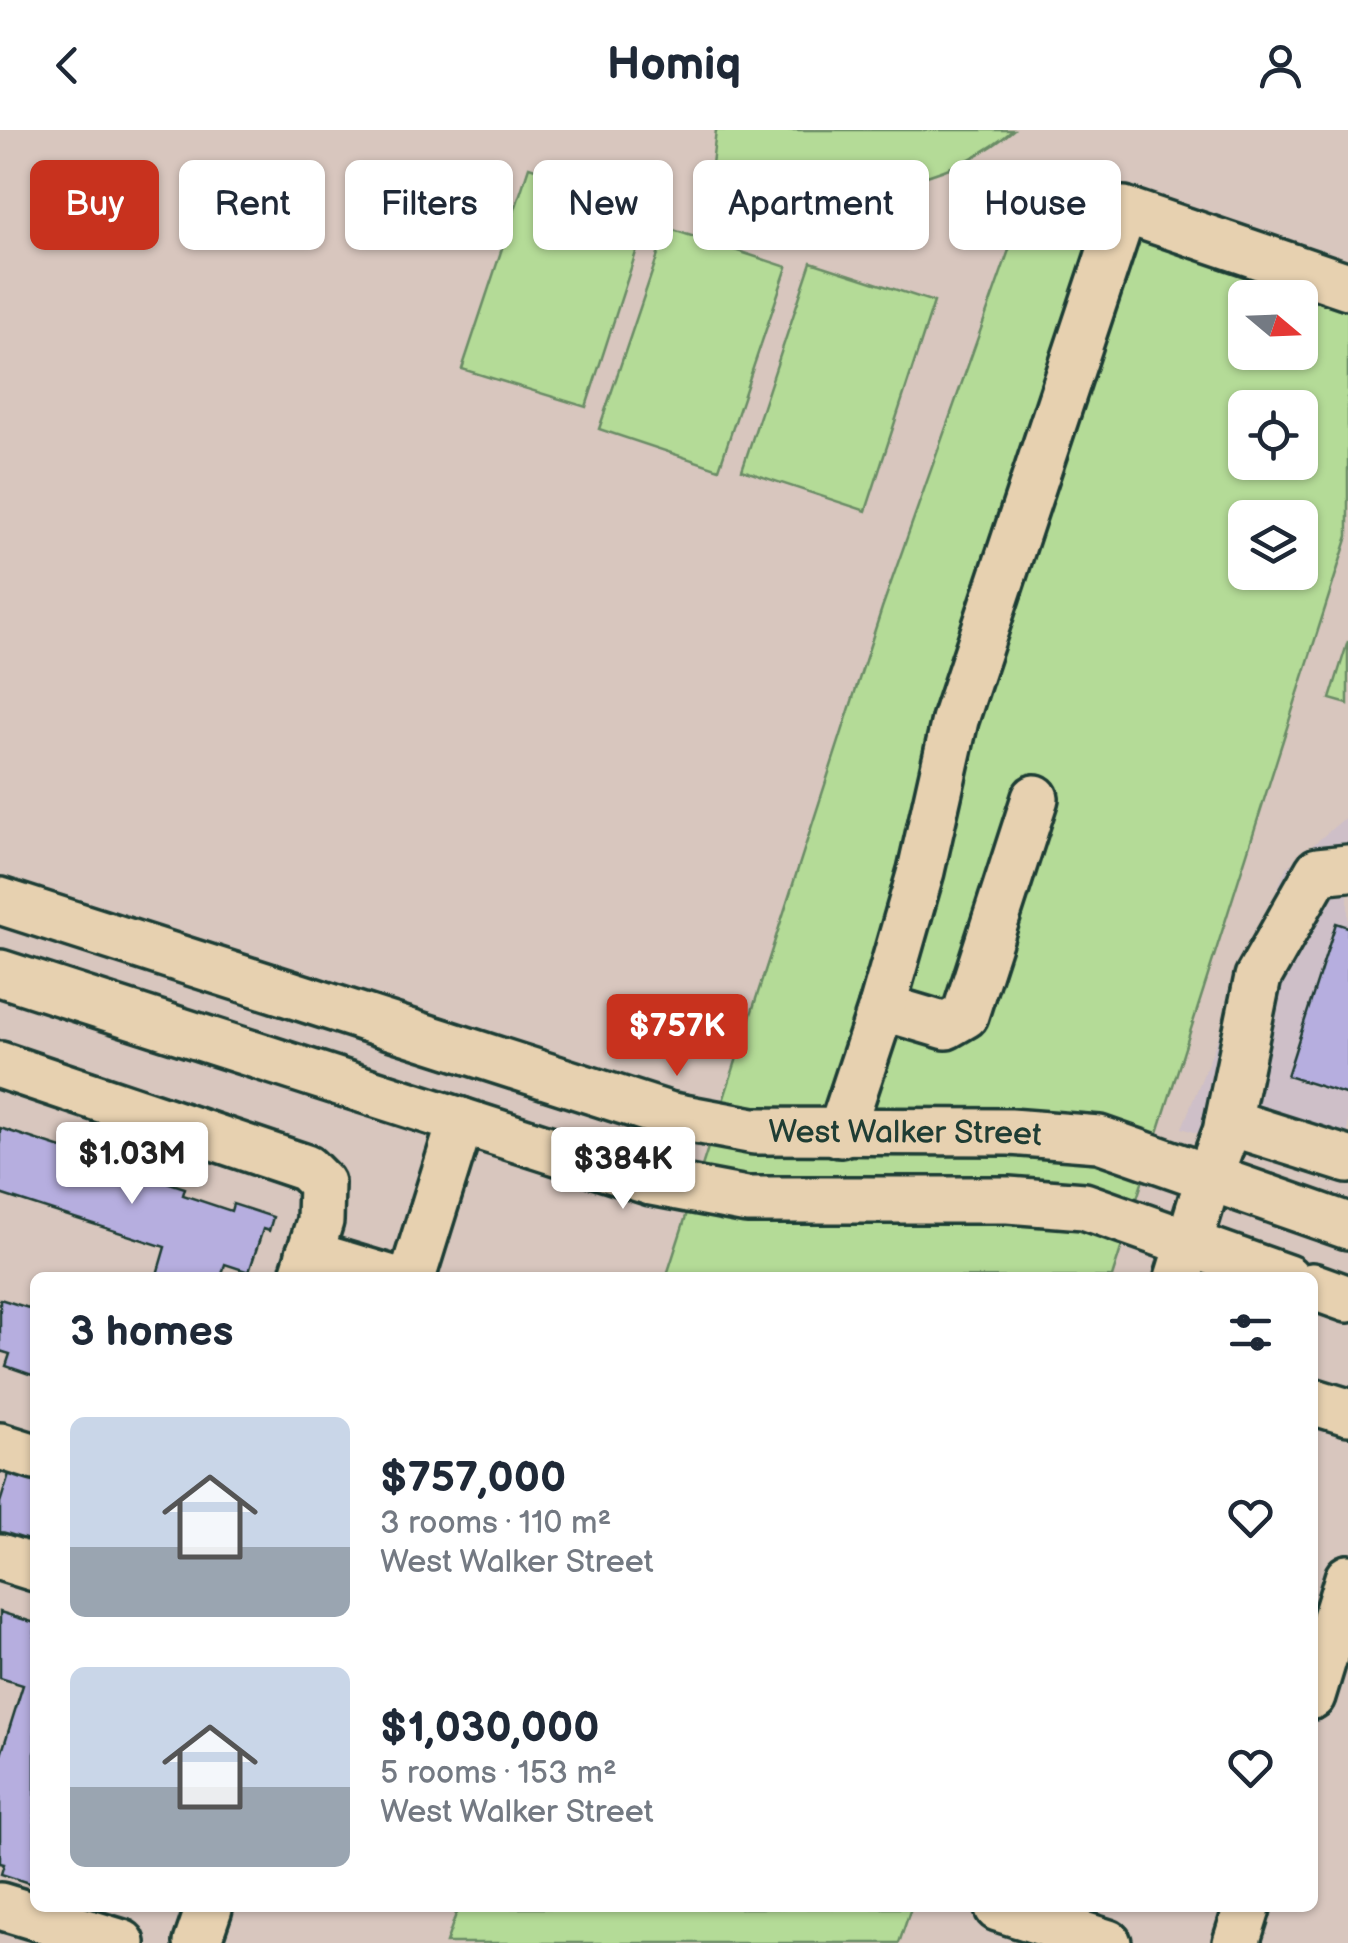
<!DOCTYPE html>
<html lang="en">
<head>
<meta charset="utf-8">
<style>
	:root { --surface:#fff; --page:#f2f2f3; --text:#1f2937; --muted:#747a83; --accent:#c8321e }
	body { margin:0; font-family:"Balsamiq Sans",sans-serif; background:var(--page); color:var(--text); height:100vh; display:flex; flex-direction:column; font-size:38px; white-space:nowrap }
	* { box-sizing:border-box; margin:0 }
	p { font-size:32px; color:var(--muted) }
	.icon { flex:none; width:55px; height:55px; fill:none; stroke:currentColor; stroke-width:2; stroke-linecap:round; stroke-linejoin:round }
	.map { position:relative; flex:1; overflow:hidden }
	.details { position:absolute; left:30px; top:1142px; width:1288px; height:640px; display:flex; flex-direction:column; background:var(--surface); border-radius:15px; box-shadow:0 2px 8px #0004 }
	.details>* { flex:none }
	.hud { position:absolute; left:30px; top:30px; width:1290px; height:90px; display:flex; gap:20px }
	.needle { width:65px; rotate:109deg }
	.fabs { position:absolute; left:1228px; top:150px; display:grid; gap:20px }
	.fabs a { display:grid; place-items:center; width:90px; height:90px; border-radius:15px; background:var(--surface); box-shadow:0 2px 8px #0004; font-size:50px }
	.price { position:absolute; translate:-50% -85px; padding:0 22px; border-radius:10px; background:#fff; color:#222; font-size:32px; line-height:65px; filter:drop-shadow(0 2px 5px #0008) }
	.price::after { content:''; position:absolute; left:50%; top:60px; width:30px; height:22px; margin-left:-15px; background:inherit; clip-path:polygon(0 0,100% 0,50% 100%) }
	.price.current { background:var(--accent); color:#fff }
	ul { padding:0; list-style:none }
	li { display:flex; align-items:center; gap:30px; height:250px; padding:0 40px }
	li span { display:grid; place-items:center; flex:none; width:280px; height:200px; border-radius:15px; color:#555 }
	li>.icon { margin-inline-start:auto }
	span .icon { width:120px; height:120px; fill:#fffc; stroke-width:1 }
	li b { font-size:42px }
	h2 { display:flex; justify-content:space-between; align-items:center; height:120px; padding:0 40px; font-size:42px }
	.tag { padding:0 35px; border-radius:15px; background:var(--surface); box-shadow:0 2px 8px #0004; font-size:35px; line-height:90px }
	.tag.current { background:var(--accent); color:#fff }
	header { display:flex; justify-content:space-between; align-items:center; height:130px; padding:0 40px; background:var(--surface); font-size:45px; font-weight:800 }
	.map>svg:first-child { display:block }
	.built { fill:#cebfc8 }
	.green { fill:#b4db97; stroke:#6a8c66; stroke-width:2.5; fill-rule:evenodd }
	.building { fill:#b6aedf; stroke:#1f3d34; stroke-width:2.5 }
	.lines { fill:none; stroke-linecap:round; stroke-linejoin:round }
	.minor-casing { stroke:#1f3d34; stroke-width:52 }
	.minor { stroke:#e7d1b0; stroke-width:45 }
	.labels { text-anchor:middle; stroke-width:9; stroke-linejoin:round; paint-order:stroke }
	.street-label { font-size:32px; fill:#1f3d34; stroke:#e7d1b0 }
</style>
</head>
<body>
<header><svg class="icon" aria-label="back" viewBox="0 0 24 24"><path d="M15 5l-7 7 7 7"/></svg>Homiq<svg class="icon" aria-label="person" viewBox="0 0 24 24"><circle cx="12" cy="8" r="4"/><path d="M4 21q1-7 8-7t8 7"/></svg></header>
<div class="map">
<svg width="1348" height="1813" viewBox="0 0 1348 1813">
	<rect width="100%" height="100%" fill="#d8c6be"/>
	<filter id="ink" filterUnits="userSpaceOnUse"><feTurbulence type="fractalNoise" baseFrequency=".01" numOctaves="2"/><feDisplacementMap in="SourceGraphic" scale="20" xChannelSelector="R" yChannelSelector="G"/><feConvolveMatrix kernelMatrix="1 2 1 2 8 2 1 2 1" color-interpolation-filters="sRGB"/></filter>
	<g filter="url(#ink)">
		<!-- built -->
		<polygon class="built" points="1348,685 1348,1054 1182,998 1286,738"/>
		<!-- green -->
		<g class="green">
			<path d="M716,0H1013C960,47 871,65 801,63C770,61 740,52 711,43Z"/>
			<polygon points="529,37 651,76 586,277 462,239"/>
			<path d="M1026,72L1108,90L1348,169V406L1112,1147L666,1148L882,478ZM1245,168H1300V222H1245ZM1245,278H1300V332H1245ZM1245,388H1300V442H1245Z"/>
			<polygon points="667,98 787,137 719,339 599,299"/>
			<polygon points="811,132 934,172 866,381 742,340"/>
			<polygon points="1348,511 1348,574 1330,569"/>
			<polygon points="458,1778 911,1778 899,1813 446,1813"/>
		</g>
		<!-- building -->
		<g class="building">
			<polygon points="1336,793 1348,797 1348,965 1287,946"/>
			<polygon points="0,998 185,1058 183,1065 231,1081 233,1074 273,1087 269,1101 263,1099 249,1142 225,1134 221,1148 156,1148 165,1117 0,1064"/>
			<polygon points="0,1169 35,1180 35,1246 6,1236 10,1224 0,1221"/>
			<polygon points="9,1344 35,1352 35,1416 0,1405 0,1373"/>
			<polygon points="0,1482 35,1493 35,1755 1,1744 4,1734 0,1733 0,1628 23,1555 0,1548"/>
		</g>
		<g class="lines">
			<defs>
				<g id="minor">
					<path id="s1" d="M0,771L668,985L754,1001L1010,1002L1099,1009L1348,1096"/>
					<polyline points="0,843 651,1052 747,1070 1008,1070 1084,1076 1287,1148"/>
					<polyline points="882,877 946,896 965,885 1035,668"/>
					<polyline points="0,935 306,1038 321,1053 320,1091 302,1148"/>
					<polyline points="1228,992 1348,1030"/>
					<polyline points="840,1004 882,877 921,741 955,590 1124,80 1348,156"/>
					<polyline points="309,1124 389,1148"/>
					<polyline points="412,1148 461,991"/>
					<polyline points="1178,1148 1209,1047 1226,1002 1258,847 1318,741 1348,738"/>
					<polyline points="1312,1156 1348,1169"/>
					<polyline points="1312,1271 1348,1282"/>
					<polyline points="0,1316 35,1327"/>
					<polyline points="0,1427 35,1438"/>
					<polyline points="1312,1566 1348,1448"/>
					<polyline points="0,1776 122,1813"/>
					<polyline points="998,1778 1108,1813"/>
					<polyline points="197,1813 209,1778"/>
					<polyline points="1236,1813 1247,1778"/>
				</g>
			</defs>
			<!-- minor casing -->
			<use href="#minor" class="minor-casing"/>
			<!-- minor -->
			<use href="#minor" class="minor"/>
		</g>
	</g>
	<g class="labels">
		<!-- street labels -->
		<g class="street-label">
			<text dy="11" stroke="none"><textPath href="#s1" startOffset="940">West Walker Street</textPath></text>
		</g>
	</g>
</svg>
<div class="fabs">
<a><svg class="needle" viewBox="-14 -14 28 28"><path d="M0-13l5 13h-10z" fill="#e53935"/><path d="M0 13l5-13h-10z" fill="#747a83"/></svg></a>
<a><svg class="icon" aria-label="locate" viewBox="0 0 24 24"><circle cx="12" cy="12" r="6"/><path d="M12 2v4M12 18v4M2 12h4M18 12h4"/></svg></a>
<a><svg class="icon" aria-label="layers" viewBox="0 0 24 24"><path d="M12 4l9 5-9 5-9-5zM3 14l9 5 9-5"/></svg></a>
</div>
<b class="price current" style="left:677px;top:949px">$757K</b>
<b class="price" style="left:132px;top:1077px">$1.03M</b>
<b class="price" style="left:623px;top:1082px">$384K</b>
<div class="hud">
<a class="tag current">Buy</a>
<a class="tag">Rent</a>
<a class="tag">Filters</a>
<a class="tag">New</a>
<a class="tag">Apartment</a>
<a class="tag">House</a>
</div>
<section class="details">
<h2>3 homes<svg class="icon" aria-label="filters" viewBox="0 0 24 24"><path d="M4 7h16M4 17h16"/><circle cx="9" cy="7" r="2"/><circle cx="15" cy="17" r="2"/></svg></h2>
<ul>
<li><span style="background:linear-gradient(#c9d6e8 65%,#9aa5b1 0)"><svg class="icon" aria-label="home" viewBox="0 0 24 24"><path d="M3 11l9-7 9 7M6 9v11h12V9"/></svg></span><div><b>$757,000</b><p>3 rooms · 110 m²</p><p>West Walker Street</p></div><svg class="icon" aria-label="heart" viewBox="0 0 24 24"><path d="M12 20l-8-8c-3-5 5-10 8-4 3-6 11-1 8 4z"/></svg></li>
<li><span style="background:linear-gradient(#c9d6e8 60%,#9aa5b1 0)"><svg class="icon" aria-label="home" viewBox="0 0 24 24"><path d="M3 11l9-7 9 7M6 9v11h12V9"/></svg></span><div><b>$1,030,000</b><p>5 rooms · 153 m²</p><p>West Walker Street</p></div><svg class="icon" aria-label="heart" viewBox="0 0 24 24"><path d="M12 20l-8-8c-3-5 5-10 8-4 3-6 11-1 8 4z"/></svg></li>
</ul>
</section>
</div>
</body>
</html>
